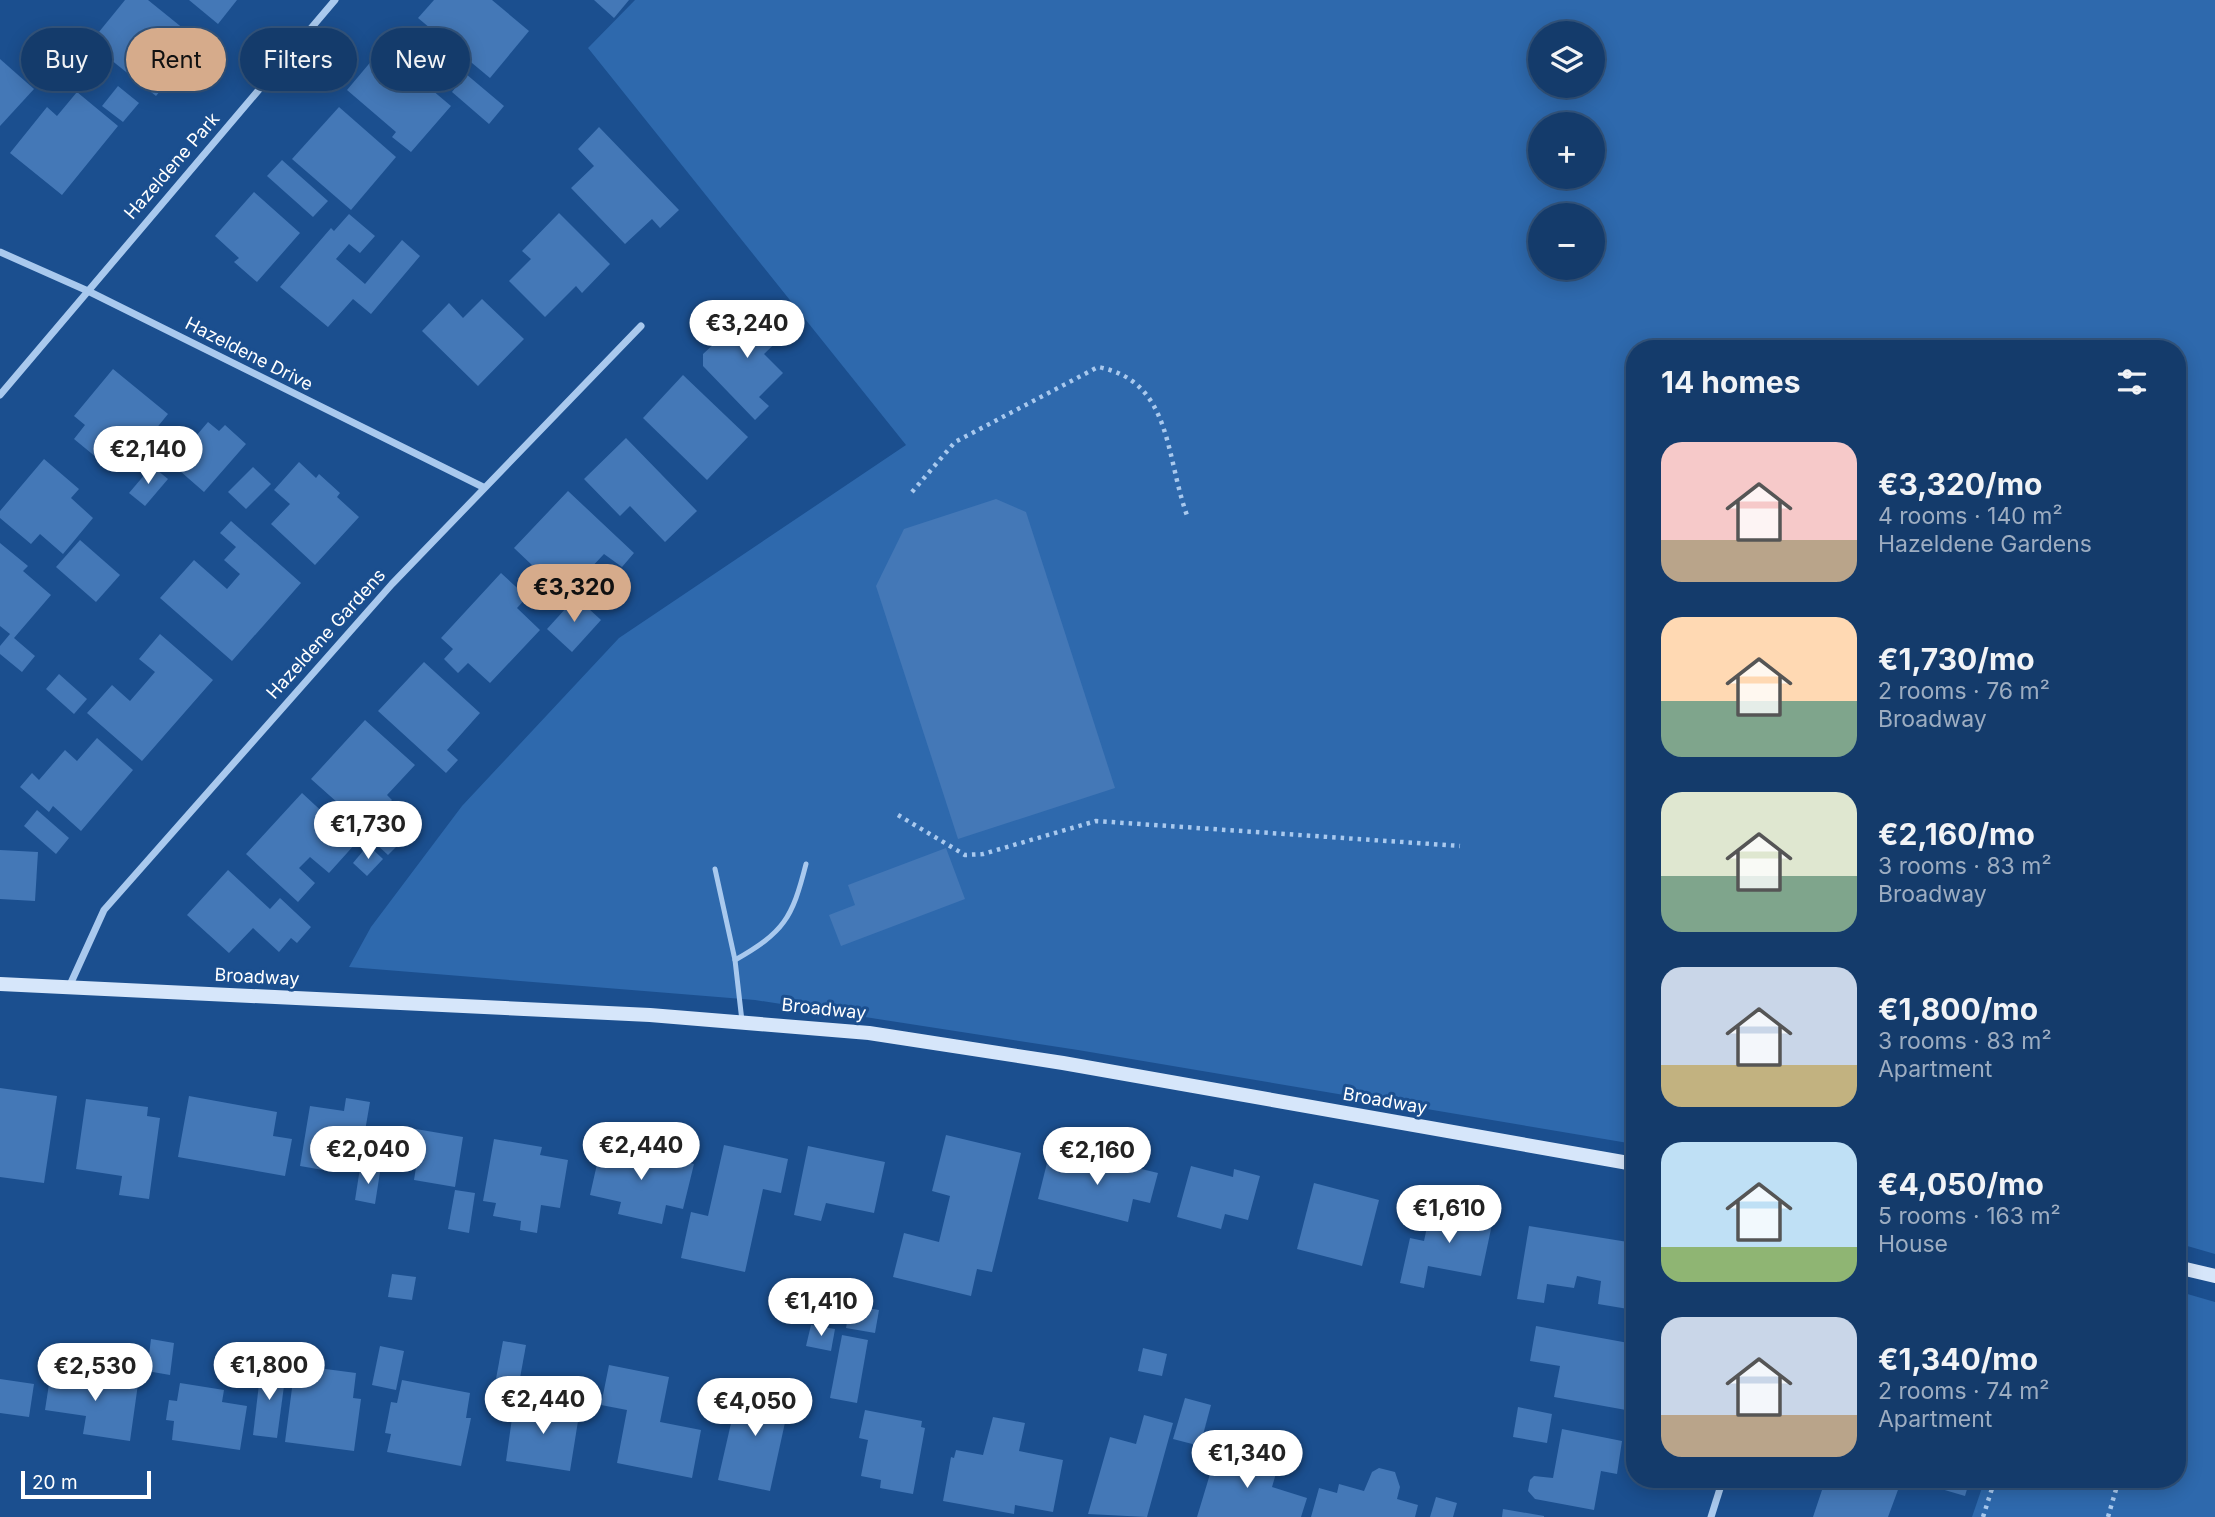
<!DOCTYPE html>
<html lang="en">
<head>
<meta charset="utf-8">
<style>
	:root { --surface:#143b6b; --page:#214673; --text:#f1f3f6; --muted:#9dadc1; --line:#33557e; --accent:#d6ab8b }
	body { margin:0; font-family:Inter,sans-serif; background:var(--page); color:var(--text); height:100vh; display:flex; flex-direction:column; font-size:26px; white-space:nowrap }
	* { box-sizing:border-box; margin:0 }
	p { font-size:23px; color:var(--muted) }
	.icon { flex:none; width:38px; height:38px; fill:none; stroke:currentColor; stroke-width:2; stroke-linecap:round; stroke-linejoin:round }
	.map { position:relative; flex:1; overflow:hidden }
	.details { position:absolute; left:1626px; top:340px; width:560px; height:1148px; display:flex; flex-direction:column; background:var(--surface); border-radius:28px; box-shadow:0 4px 18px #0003,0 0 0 2px var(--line) }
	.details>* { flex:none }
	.hud { position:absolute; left:21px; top:28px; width:665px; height:63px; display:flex; gap:14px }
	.buttons { position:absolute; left:1528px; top:21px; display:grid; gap:14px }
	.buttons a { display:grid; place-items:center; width:77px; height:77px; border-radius:50%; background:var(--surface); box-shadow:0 4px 18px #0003,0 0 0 2px var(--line); font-size:35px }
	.scale { position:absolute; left:21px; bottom:18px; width:130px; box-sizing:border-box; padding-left:7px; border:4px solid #fff; border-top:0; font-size:19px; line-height:24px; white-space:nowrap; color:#fff; -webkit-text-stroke:5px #1b4f8f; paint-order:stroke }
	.price { position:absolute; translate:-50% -60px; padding:0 16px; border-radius:24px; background:#fff; color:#222; font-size:23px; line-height:46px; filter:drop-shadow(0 2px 4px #0008) }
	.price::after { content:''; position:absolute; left:50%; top:42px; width:21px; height:16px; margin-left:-10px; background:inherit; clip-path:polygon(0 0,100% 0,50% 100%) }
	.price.selected { background:var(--accent); color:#111 }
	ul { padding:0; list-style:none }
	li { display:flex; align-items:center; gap:21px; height:175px; padding:0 35px }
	li span { display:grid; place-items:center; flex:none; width:196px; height:140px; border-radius:21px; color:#555 }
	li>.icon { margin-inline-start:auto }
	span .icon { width:84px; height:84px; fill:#fffc; stroke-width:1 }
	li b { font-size:30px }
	h2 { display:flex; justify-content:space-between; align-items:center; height:84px; padding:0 35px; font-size:30px }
	.pill { padding:0 24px; border-radius:32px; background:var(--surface); box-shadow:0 4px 18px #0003,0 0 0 2px var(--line); font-size:24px; line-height:63px }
	.pill.selected { background:var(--accent); color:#111 }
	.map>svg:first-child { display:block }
	.green { fill:#2e69ad; fill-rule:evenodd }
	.building { fill:#4478b7 }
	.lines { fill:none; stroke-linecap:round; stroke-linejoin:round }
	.path { stroke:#a9c9ee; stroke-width:4.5; stroke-dasharray:3.5 5; stroke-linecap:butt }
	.lane { stroke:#a9c9ee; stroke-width:5 }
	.street { stroke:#a9c9ee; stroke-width:7 }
	.secondary { stroke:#d6e6fa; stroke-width:14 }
	.labels { text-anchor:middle; stroke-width:6; stroke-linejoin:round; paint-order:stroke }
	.street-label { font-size:18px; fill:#fff; stroke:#1b4f8f }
</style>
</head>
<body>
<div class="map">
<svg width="2215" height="1517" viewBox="0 0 2215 1517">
	<rect width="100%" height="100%" fill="#1b4f8f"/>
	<!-- green -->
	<g class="green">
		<path d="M635,0H2215V1254L2177,1243V348H1634V1144L1078,1050L755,1000L349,967L371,927L462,806L619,638L906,445L588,48ZM1540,33H1592V86H1540ZM1540,124H1592V177H1540ZM1540,215H1592V268H1540Z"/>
		<polygon points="2177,1291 2215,1302 2215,1517 1972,1517 1985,1479 2177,1479"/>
	</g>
	<!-- building -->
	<g class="building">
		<polygon points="125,0 148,0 200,42 156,96 90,43"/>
		<polygon points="189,0 237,0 218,24"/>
		<polygon points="434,0 492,0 529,31 490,78 418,18"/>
		<polygon points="594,0 629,0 614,18"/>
		<polygon points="61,39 75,52 64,66 49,52"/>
		<polygon points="389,40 439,82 432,90 451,106 411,152 392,137 396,132 347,90"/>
		<polygon points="0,59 34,89 0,126"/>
		<polygon points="466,74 504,106 489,124 452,92"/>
		<polygon points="118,86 139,103 123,122 102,106"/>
		<polygon points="77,92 118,126 62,195 10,153 47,107 57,116"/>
		<polygon points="339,107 396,157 351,210 292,159"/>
		<polygon points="599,127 679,210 660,228 652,219 625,244 571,188 594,166 578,149"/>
		<polygon points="282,160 328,201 313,217 267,176"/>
		<polygon points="254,192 300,233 257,282 234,262 239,258 215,236"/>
		<polygon points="559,213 610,264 582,293 576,286 545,317 509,281 531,259 522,251"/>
		<polygon points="349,214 375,236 360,253 349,244 336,259 365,284 402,240 420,256 371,314 353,299 328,327 280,287 331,228 334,231"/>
		<polygon points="482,299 524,339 478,386 422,331 449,303 463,318"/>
		<polygon points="766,304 790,329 764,354 783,373 759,397 769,406 755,420 703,366 703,354 730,329 739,330"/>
		<polygon points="113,369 168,414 129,462 119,454 108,467 74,439 85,425 74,416"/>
		<polygon points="683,375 748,437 707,480 643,418"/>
		<polygon points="208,422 219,431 225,425 246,444 204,492 172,464"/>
		<polygon points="626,438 697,511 665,542 630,506 620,516 584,479"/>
		<polygon points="44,459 79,489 71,498 93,518 63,554 40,534 31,544 0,518 0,511"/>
		<polygon points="299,462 316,478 319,474 340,493 337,497 359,517 315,565 271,524 290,504 274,490"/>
		<polygon points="152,466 168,479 145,506 129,493"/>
		<polygon points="253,467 271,484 246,509 228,492"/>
		<polygon points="568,491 634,553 622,567 604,554 572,588 558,576 551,583 514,548"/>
		<polygon points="996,499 1026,512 1115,788 958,839 876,586 904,529"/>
		<polygon points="231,521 301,583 232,661 160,598 194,560 227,589 240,574 224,560 236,547 220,533"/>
		<polygon points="80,540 120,575 96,602 56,567"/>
		<polygon points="0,543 28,566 23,571 51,595 14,638 35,656 22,672 0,654 0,646 10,634 0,626"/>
		<polygon points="501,573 527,597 517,608 540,630 490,683 468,663 458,673 444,659 453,649 441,638"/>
		<polygon points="576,597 601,620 572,652 547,629"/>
		<polygon points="160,634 213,680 142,761 87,713 112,685 130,701 155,672 139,659"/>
		<polygon points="424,662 480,713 447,750 458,760 446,773 378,711"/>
		<polygon points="59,674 87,699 74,714 46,689"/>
		<polygon points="365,720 415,765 387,795 392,800 366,828 311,779"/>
		<polygon points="97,738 133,770 81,831 53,806 49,812 20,787 32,773 39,780 65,750 77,761"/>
		<polygon points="302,793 356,843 329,873 310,857 299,868 315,883 298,902 246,854"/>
		<polygon points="37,810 69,838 56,854 24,826"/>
		<polygon points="387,831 400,843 388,855 376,844"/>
		<polygon points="368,845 383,859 367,876 353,863"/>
		<polygon points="946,848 965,899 841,946 829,915 855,905 848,885"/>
		<polygon points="0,850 38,852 35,901 0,899"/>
		<polygon points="228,870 270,909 280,898 311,927 297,943 291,938 279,952 253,928 229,953 187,915"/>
		<polygon points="0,1088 57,1096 44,1183 0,1177"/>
		<polygon points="189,1096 277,1112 273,1136 292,1139 285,1176 178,1157"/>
		<polygon points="346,1098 370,1102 360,1160 343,1157 341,1166 324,1163 323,1170 300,1166 310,1106 344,1111"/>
		<polygon points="86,1099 148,1107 147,1116 160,1118 149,1199 119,1195 122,1176 76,1169"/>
		<polygon points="398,1126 463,1137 455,1187 414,1180 417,1161 392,1157"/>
		<polygon points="946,1135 1021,1153 992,1272 977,1269 971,1296 893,1277 904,1233 939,1242 950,1196 932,1191"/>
		<polygon points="494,1139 542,1147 540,1155 568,1160 560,1208 541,1205 537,1233 520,1230 521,1221 493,1216 496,1203 483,1201"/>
		<polygon points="602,1142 694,1164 683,1209 666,1205 662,1224 618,1214 621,1202 590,1195"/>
		<polygon points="724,1145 788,1159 781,1193 763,1189 745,1272 681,1258 691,1212 708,1216"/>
		<polygon points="808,1146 885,1162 874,1213 826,1203 821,1221 794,1215"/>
		<polygon points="1049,1155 1098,1167 1100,1159 1158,1173 1150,1203 1133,1199 1128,1222 1038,1199"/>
		<polygon points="1191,1166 1233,1177 1234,1169 1260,1176 1248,1220 1225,1214 1221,1229 1177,1217"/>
		<polygon points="360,1168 380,1172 375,1204 355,1200"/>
		<polygon points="1314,1183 1379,1200 1362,1266 1297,1249"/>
		<polygon points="455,1190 475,1193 469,1233 448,1229"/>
		<polygon points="1431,1208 1458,1214 1460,1208 1494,1215 1481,1276 1428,1266 1424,1288 1400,1283 1410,1238 1424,1241"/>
		<polygon points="1529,1226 1634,1243 1634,1310 1598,1304 1601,1281 1577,1276 1574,1288 1547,1284 1544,1303 1517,1299"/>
		<polygon points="392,1274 416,1277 412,1300 388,1297"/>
		<polygon points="850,1305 879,1310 875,1333 846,1328"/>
		<polygon points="811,1325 835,1329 831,1351 806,1346"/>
		<polygon points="1536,1326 1634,1344 1634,1381 1632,1381 1626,1410 1554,1397 1560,1366 1530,1361"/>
		<polygon points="842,1335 868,1340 857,1403 830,1398"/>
		<polygon points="151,1339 174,1343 170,1375 147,1371"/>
		<polygon points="503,1341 526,1345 518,1389 495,1384"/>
		<polygon points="380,1346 404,1351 396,1390 372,1385"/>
		<polygon points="1143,1348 1167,1354 1162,1376 1138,1371"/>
		<polygon points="295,1365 356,1373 353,1398 361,1399 354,1451 285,1442"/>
		<polygon points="609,1365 669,1377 660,1422 701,1430 692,1478 617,1463 627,1410 601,1405"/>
		<polygon points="261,1367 286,1371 277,1438 253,1435"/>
		<polygon points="51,1371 138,1384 130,1441 83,1434 86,1416 45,1410"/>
		<polygon points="0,1379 34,1384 29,1417 0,1413"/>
		<polygon points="402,1380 470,1393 466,1418 471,1418 461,1466 387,1452 391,1434 385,1433 391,1402 397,1403"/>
		<polygon points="180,1383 224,1390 222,1402 247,1406 240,1450 172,1440 174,1421 166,1420 169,1400 177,1401"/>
		<polygon points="740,1384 791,1395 770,1491 718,1480"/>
		<polygon points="536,1394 562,1398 558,1418 578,1421 570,1471 506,1461 513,1411 532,1414"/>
		<polygon points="1185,1398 1211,1405 1200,1446 1173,1439"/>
		<polygon points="1518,1407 1552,1414 1547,1443 1513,1437"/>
		<polygon points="865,1410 922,1421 921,1427 925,1428 913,1494 880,1488 881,1480 861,1476 868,1440 859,1438"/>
		<polygon points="1144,1415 1173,1423 1147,1517 1088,1514 1110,1437 1136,1444"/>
		<polygon points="993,1417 1025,1423 1019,1451 1063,1460 1053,1512 1015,1505 1014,1514 943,1501 951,1457 954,1458 956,1450 983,1455"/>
		<polygon points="1562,1429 1622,1441 1617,1474 1601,1471 1594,1510 1535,1499 1528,1491 1530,1480 1534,1476 1553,1478"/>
		<polygon points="1217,1451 1244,1460 1257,1453 1271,1458 1277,1470 1272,1487 1307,1498 1301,1517 1197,1517"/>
		<polygon points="1379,1468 1395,1472 1400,1487 1397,1499 1418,1505 1415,1517 1311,1517 1319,1488 1337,1493 1339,1484 1364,1491 1372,1472"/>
		<polygon points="1819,1479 1902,1479 1888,1517 1813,1517 1825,1481"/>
		<polygon points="1922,1479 1970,1479 1965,1496 1921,1483"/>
		<polygon points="1436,1497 1457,1503 1453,1517 1430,1517"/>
		<polygon points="1503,1509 1544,1516 1544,1517 1502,1517"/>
	</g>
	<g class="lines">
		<!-- path -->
		<g class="path">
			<path d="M912,492L955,442L1098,367C1173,381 1165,458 1188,518"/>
			<polyline points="898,815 965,855 983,854 1096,821 1460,846"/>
			<polyline points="1983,1517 1995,1479"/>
			<polyline points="2108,1517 2119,1479"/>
		</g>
		<!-- lane -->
		<g class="lane">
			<polyline points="715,869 735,960 742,1021"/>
			<path d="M735,960C784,932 792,919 806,864"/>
		</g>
		<!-- street -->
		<g class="street">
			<polyline points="0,252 88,291 483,487"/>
			<polyline points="0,395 335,0"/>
			<polyline points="69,987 104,910 392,584 641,326"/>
			<polyline points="1711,1517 1723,1479"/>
		</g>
		<!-- secondary -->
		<g class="secondary">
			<polyline points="0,984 650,1015 869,1033 1063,1063 1634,1164"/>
			<polyline points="2177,1267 2215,1276"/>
		</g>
	</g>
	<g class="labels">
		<!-- street labels -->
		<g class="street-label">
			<text transform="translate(172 166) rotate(-49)" y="6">Hazeldene Park</text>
			<text transform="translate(249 354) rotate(27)" y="6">Hazeldene Drive</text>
			<text transform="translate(326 634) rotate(-48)" y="6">Hazeldene Gardens</text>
			<text transform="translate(257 977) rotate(3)" y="6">Broadway</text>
			<text transform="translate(824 1009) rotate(6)" y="6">Broadway</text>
			<text transform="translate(1385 1101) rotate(10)" y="6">Broadway</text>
		</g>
	</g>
</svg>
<div class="buttons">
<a><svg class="icon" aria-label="layers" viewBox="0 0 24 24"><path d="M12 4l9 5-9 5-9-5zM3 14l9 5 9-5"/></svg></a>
<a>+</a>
<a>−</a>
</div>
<div class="scale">20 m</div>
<b class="price" style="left:747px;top:360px">€3,240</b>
<b class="price" style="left:148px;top:486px">€2,140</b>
<b class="price selected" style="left:574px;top:624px">€3,320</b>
<b class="price" style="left:368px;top:861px">€1,730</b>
<b class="price" style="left:641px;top:1182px">€2,440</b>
<b class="price" style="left:368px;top:1186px">€2,040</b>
<b class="price" style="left:1097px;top:1187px">€2,160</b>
<b class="price" style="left:1449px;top:1245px">€1,610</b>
<b class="price" style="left:821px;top:1338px">€1,410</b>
<b class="price" style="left:269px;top:1402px">€1,800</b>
<b class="price" style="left:95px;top:1403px">€2,530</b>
<b class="price" style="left:543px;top:1436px">€2,440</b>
<b class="price" style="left:755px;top:1438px">€4,050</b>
<b class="price" style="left:1247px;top:1490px">€1,340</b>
<div class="hud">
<a class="pill">Buy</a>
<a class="pill selected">Rent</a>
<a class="pill">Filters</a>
<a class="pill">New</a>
</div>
<section class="details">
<h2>14 homes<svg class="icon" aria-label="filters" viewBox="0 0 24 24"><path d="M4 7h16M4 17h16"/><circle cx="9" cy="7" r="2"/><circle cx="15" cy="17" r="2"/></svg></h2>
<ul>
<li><span style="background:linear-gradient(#f6c9c9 70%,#b9a48a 0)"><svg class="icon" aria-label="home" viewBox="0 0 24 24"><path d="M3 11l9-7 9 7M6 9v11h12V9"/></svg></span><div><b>€3,320/mo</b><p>4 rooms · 140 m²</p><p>Hazeldene Gardens</p></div></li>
<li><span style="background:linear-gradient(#ffd9b3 60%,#7fa58c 0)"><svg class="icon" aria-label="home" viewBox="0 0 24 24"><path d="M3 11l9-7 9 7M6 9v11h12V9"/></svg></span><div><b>€1,730/mo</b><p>2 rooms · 76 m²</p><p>Broadway</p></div></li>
<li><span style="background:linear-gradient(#dfe7d0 60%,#7fa58c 0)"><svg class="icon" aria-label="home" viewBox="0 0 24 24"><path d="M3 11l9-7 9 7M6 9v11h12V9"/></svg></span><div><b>€2,160/mo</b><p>3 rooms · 83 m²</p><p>Broadway</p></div></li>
<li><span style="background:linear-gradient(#c9d6e8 70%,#c2b280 0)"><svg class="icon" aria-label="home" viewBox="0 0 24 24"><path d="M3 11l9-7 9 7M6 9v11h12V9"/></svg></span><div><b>€1,800/mo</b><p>3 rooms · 83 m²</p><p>Apartment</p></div></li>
<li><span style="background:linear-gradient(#bfe0f5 75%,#8fb573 0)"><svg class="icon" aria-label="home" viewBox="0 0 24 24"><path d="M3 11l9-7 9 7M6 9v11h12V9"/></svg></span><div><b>€4,050/mo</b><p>5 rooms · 163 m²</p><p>House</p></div></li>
<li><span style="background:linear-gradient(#c9d6e8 70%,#b9a48a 0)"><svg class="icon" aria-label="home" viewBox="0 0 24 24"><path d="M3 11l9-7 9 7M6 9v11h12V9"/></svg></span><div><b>€1,340/mo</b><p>2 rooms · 74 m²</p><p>Apartment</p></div></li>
</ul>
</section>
</div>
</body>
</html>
